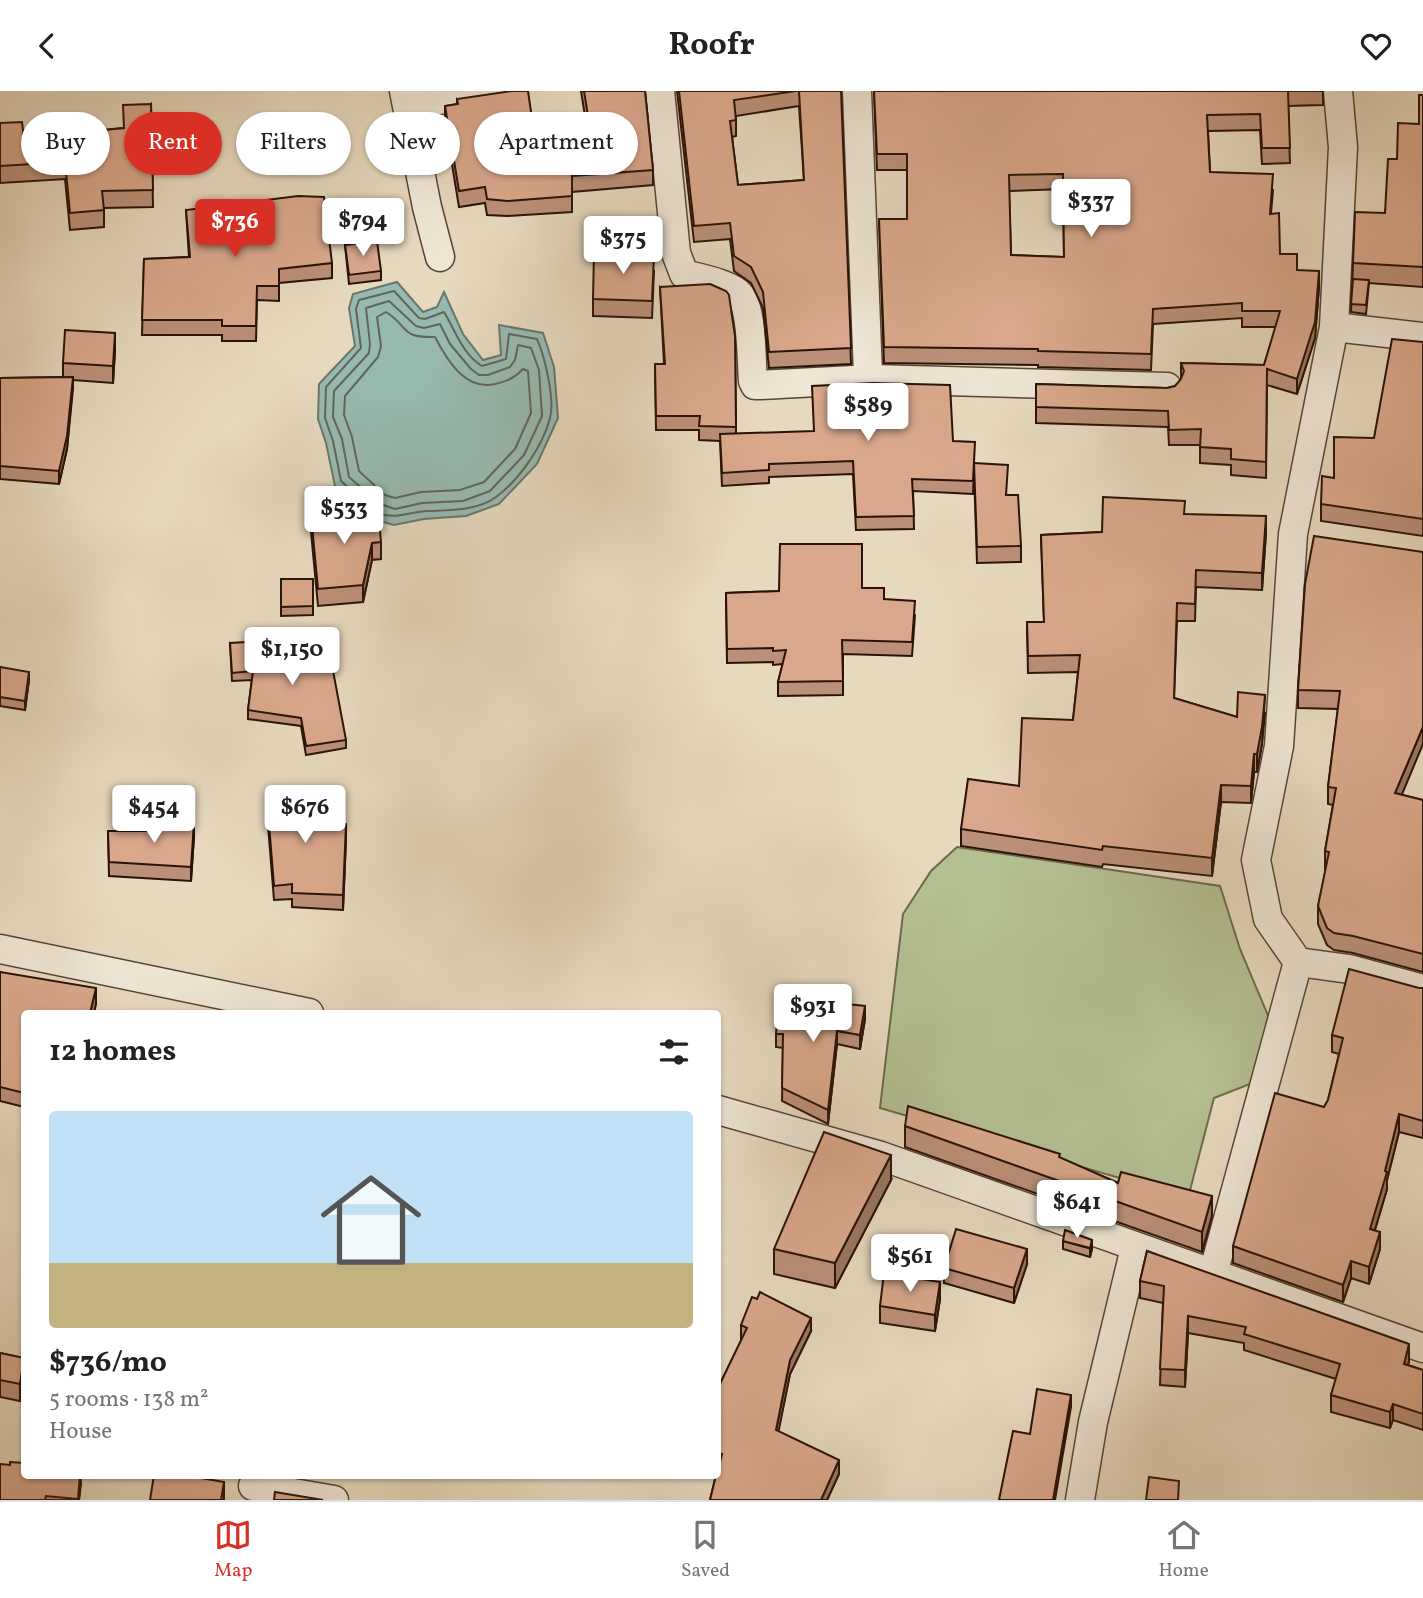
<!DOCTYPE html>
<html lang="en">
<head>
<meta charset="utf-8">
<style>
	:root { --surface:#fff; --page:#f2f2f2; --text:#222; --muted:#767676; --line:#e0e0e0; --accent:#d93025 }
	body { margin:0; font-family:Vollkorn,serif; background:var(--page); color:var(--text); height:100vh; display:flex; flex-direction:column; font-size:26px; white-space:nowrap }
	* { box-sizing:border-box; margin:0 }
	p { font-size:23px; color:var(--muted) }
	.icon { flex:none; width:38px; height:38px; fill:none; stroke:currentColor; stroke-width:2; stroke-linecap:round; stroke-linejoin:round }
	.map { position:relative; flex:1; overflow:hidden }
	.sheet { position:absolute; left:21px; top:919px; width:700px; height:469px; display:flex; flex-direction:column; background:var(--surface); border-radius:7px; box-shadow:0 2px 5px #0004 }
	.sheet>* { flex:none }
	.guide { position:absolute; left:21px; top:21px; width:700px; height:63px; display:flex; gap:14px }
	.price { position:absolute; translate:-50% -60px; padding:0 16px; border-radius:7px; background:#fff; color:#222; font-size:23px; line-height:46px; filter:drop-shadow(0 2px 4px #0008) }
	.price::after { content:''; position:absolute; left:50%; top:42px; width:21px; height:16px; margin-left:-10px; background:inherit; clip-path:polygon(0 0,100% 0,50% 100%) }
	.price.current { background:var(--accent); color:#fff }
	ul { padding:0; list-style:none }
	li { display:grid; align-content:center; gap:14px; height:371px; padding:0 28px }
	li+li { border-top:2px solid var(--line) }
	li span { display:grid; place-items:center; height:217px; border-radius:7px; color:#555 }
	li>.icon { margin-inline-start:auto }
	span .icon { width:126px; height:126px; fill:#fffc; stroke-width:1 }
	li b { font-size:30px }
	h2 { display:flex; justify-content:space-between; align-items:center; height:84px; padding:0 28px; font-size:30px }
	.chip { padding:0 24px; border-radius:32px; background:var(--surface); box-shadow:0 2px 5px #0004; font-size:24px; line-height:63px }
	.chip.current { background:var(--accent); color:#fff }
	header { display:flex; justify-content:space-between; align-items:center; height:91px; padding:0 28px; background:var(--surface); font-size:32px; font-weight:700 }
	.tabs { display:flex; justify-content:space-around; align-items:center; height:98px; border-top:2px solid var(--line); background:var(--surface); font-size:19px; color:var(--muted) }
	.tabs a { display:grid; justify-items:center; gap:4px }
	.tabs .current { color:var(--accent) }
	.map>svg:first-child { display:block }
	.green { fill:#b4bf92; stroke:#6f694c; stroke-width:2 }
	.water { fill:#97bab0; stroke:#6b776c; stroke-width:2 }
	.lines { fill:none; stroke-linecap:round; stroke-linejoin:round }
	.shore { stroke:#60665b; stroke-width:2 }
	.street-casing { stroke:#594434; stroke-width:31 }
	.street { stroke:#efe6d5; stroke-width:28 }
	.wall { fill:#bb9078; stroke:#2a1306; stroke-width:2; fill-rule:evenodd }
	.shaded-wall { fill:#987662; stroke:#2a1306; stroke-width:2 }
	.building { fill:#d9a88c; stroke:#2a1306; stroke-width:2; fill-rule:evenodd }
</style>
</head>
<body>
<header><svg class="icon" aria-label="back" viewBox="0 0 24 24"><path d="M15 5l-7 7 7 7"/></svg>Roofr<svg class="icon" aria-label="heart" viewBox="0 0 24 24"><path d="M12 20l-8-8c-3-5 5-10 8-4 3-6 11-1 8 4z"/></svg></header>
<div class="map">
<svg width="1423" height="1409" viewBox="0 0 1423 1409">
	<rect width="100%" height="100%" fill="#e7d9be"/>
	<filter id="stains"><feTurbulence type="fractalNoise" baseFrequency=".00286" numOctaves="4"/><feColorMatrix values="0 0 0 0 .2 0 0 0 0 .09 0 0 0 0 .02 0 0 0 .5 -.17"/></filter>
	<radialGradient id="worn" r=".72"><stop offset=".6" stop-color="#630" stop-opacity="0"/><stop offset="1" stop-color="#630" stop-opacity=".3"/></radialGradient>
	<!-- green -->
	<polygon class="green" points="957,756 1220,795 1240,858 1272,934 1250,993 1214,1007 1188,1107 880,1017 903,823 931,780"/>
	<!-- water -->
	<polygon class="water" points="397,191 423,221 437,216 444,201 463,243 483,269 501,264 499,234 543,242 554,276 558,327 537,373 499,413 466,425 424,428 394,434 373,428 335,395 326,352 318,328 319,293 355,255 349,217 353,203"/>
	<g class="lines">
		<!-- shore -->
		<g class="shore">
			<polygon points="389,210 416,235 424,237 440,233 450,253 471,278 479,284 488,284 510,276 515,269 518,254 531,257 539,279 542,325 524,364 490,400 463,410 422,412 395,418 380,413 349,386 342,348 333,326 334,300 369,262 370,253 366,217"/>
			<path d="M386,221C410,236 399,247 435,246C447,269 465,300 495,293C507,290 515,287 523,278L528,280L531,322L515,358L484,391L460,399L421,401L395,407L385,404L359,380L352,346L344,324L345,305L378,266L381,255L377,226Z"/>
			<path d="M370,416L341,390L333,350L325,327L326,296L361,257L356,218L359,209L394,200L419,227L425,228L444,221C455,239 463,264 482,275L506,268L509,243L537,248C545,266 555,309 550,327C543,355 519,389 496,406C477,420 450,419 428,420C409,421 399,428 380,423"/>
		</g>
		<defs>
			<g id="street">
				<polyline points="404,0 427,116 440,166"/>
				<path d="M660,0L676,162L684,183C699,187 731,193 740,204C753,220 751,270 753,290L755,294H760L873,288"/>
				<polyline points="857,0 868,284 873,288 1167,296"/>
				<polyline points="1338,0 1343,56 1334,236 1293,443 1279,655 1256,769 1268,828 1298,871 1349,878 1423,898"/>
				<polyline points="407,13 508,0"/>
				<polyline points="1334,236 1423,246"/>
				<polyline points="0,858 309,922"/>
				<polyline points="718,1019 881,1065 1423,1257"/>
				<polyline points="1213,1183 1298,871"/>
				<polyline points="253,1395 334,1409"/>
				<polyline points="1080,1409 1093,1331 1135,1157"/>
			</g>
		</defs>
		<!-- street casing -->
		<use href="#street" class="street-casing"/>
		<!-- street -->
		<use href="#street" class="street"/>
	</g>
	<!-- wall -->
	<g class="wall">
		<polygon points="581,0 645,0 653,79 653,94 572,101 572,121 507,125 487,124 485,112 459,116 445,31 445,15 457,13 457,8 536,55 589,50"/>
		<path d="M677,0H841L851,273L769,277L763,217L751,192L734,180L730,148L694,151ZM799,15L804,89L738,94L732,46L736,45V25Z"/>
		<path d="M874,0H1323V14L1288,15L1290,72L1262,73L1260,39L1208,40L1210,81L1273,99L1271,122L1280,163L1297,179L1319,196L1315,247L1297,303L1267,294L1266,387L1231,384V374L1200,372V354H1169L1168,336L1036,332V293L1167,297L1175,295L1181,289V272L1264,274L1276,236H1242V227L1153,233L1151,279L1038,276V274L884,272L879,128H907V79H877ZM1063,98L1064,166L1011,164L1009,100Z"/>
		<polygon points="1423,4 1423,196 1369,192 1366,223 1351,221 1353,172 1385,122 1397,68 1419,33"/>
		<polygon points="151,13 153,116 104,117 104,136 70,139 65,88 0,92 0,32 24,47 123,37"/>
		<polygon points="186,119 332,172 332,187 279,192 279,210 257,209 256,250 222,250 222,244 142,244 144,168 189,166"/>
		<polygon points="345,154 381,180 381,189 349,193"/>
		<polygon points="654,180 652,227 593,225 593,208"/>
		<polygon points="660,196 735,245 736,343 953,350 1007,404 1021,455 1021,471 977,472 974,381 973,403 913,400 914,438 856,439 853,383 769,386 769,392 722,395 720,350 699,349 699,339 656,339 655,273 664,273"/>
		<polygon points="1423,251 1423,445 1321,430 1321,413 1334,387 1374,347"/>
		<polygon points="115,259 113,292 73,289 67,358 59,393 0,388 0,287 63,286 63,272"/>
		<polygon points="1185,423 1266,442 1262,499 1196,496 1195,530 1177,530 1174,607 1237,626 1265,622 1262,653 1257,681 1254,681 1251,712 1221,711 1212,785 1103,773 1102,776 961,755 961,738 1019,695 1073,629 1078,581 1028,582 1027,531 1044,531 1041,444 1102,441"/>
		<polygon points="311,424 381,451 381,468 372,469 363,511 318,515 311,441"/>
		<polygon points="281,488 313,488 313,524 281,525"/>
		<polygon points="1305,493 1402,704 1423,709 1423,881 1353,862 1334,859 1327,854 1318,833 1318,815 1326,778 1325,778 1325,760 1333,714 1328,713 1328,696 1338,618 1298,617 1298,599"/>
		<polygon points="862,497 915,524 912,565 843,563 843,604 778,605 778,591 783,573 773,574 773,571 727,572 726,502"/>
		<polygon points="230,552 301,568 346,649 346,657 306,664 301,635 248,628 248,619 252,589 232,590"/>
		<polygon points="0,576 29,589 25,619 0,615"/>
		<polygon points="267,708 315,714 314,732 346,748 343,819 292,816 292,808 274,809 267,722"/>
		<polygon points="108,740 160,740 194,745 191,790 109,785"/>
		<polygon points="0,881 96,912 94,922 24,922 24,1016 0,1010"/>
		<polygon points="1419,897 1423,897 1423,1047 1399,1041 1387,1089 1387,1098 1375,1139 1380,1158 1369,1193 1351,1187 1343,1211 1233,1172 1233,1155 1324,1016 1328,1009 1339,963 1332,961 1332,944"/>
		<polygon points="865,928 860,958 837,953 828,1033 782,1010 783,957 776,956 776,943"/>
		<polygon points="905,1035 1060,1067 1118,1092 1212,1125 1202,1161 905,1056"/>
		<polygon points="891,1089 835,1197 774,1183 774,1158"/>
		<polygon points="1063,1150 1092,1158 1090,1166 1063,1158"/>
		<polygon points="1147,1160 1409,1270 1408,1274 1423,1279 1423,1339 1393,1329 1390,1337 1331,1321 1331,1304 1336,1288 1244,1259 1244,1252 1188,1242 1185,1296 1160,1294 1163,1212 1140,1207 1140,1190"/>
		<polygon points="1027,1173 1014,1212 944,1192 944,1177"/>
		<polygon points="940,1208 935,1240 880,1232 880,1215"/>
		<polygon points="741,1234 811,1240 790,1283 778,1340 839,1383 827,1409 710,1409 718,1376 718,1297 742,1248 741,1248"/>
		<polygon points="0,1262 24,1267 20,1310 0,1306"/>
		<polygon points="81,1384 79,1409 0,1409"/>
	</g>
	<!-- shaded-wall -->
	<g class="shaded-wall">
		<polygon points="1319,180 1319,196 1315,247 1297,303 1297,288"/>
		<polygon points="115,242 115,259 113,292 113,275"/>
		<polygon points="73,286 73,298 67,358 59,393 59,380"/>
		<polygon points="1266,425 1266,442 1262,499 1262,482"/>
		<polygon points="372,452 372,469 363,511 363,494"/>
		<polygon points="29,581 29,589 25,619 25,610"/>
		<polygon points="1265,604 1262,653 1257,681 1257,663"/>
		<polygon points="1423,636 1423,653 1395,720 1395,702"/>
		<polygon points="1254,663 1254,681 1251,712 1251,695"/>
		<polygon points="1221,694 1221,711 1212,785 1212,767"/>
		<polygon points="194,731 194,745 191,790 191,776"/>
		<polygon points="346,733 346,748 343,819 343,804"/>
		<polygon points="96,897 96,912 94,922 90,922"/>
		<polygon points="865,915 865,928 860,958 860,944"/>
		<polygon points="837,940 837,953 828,1033 828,1019"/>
		<polygon points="1399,1023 1399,1041 1387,1089 1387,1098 1370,1155 1370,1138"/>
		<polygon points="891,1064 891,1089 835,1197 835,1172"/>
		<polygon points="1212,1105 1212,1125 1202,1161 1202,1141"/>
		<polygon points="1380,1141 1380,1158 1369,1193 1369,1176"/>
		<polygon points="1092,1149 1092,1158 1090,1166 1090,1157"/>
		<polygon points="1027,1158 1027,1173 1014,1212 1014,1197"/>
		<polygon points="1351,1170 1351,1187 1343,1211 1343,1194"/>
		<polygon points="940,1191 940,1208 935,1240 935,1224"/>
		<polygon points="1188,1225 1188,1242 1185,1296 1185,1279"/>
		<polygon points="811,1227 811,1240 790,1283 776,1353 776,1339 790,1269"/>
		<polygon points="1409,1253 1409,1270 1404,1290 1404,1273"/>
		<polygon points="24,1270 24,1287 20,1310 20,1293"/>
		<polygon points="1071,1304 1071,1316 1055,1409 1053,1409"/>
		<polygon points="1393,1313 1393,1329 1390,1337 1390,1321"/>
		<polygon points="839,1369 839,1383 827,1409 821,1409"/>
		<polygon points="80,1384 81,1393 79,1409 78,1409"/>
		<polygon points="224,1391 224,1409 221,1409"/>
	</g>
	<!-- building -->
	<g class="building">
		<polygon points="512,0 528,0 536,55 592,50 584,0 645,0 653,79 572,85 572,105 507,110 487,108 485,96 459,100 445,15 458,13 457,8"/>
		<polygon points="679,0 796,0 734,9 736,29 730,30 738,94 804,89 799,0 841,0 851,257 769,261 763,201 751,176 734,165 730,132 694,135"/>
		<path d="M874,0H1288L1290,57H1262L1260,23L1207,24L1210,81L1273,83L1270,123L1279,122L1280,163H1297V179L1319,180L1315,231L1297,288L1267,278L1266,371L1231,368V358L1200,356L1201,338L1169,339L1168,320L1036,316V293L1167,297L1175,295L1181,288L1184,280L1181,272L1264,274L1280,220H1242V212L1153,218L1151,263L1038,260V258L884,256L879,128H907V63H877ZM1063,83L1064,166L1011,164L1009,84Z"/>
		<polygon points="1419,4 1423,4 1423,176 1353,172 1355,121 1385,122 1388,68 1397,68 1398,32 1419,33"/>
		<polygon points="151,13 153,99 102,100 104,119 70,122 65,71 0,75 0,32 22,31 24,47 124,37 123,14"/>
		<polygon points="298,105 324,106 332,172 279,178 279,195 257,195 256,235 222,235 222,229 142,229 144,168 190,166 186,119"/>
		<polygon points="377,150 381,180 349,184 345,154"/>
		<polygon points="594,161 654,163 652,210 593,208"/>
		<polygon points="1353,188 1369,189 1366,214 1351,213"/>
		<polygon points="710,193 726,200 729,204 735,245 736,336 699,335 700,325 656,325 655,273 665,273 660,196"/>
		<polygon points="65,239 115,242 113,275 63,272"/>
		<polygon points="1392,248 1423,251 1423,428 1321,413 1322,385 1334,387 1334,346 1374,347"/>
		<polygon points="73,286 67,345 59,380 0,375 0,287"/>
		<polygon points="873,292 950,294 953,350 975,351 973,390 912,388 914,425 856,426 853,370 769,373 769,379 722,382 720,343 814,340 812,295"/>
		<polygon points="974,372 1008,374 1006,404 1018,404 1021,455 977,456"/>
		<polygon points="1103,406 1185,410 1184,423 1266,425 1262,482 1196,479 1195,513 1177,512 1174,607 1237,626 1238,601 1265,604 1262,636 1257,663 1254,663 1251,695 1221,694 1212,767 1103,755 1102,759 961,738 968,688 1019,695 1022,627 1073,629 1080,564 1028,565 1027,531 1044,531 1041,444 1102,441"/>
		<polygon points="378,417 381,451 372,452 363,494 318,498 311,424"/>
		<polygon points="1314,445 1423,461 1423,636 1395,702 1423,709 1423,863 1353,845 1334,842 1327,837 1318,815 1329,761 1325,760 1336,697 1328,696 1340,600 1298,599 1305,493"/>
		<polygon points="780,453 862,453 862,497 884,497 884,508 915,510 912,551 842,549 843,590 778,591 786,559 773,560 773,557 727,558 726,502 779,500"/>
		<polygon points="281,488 313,488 313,515 281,516"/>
		<polygon points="300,548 301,568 331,569 346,649 306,655 301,627 248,619 253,580 232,582 230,552"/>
		<polygon points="0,576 29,581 25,610 0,606"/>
		<polygon points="270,696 315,699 312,732 346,733 343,804 292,802 292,793 274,795 267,708 269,708"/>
		<polygon points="160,729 194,731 191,776 109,771 108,740 160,740"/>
		<polygon points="1349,878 1419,897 1423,897 1423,1030 1399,1023 1385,1080 1387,1081 1370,1138 1380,1141 1369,1176 1351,1170 1343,1194 1233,1155 1275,1002 1324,1016 1328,1009 1343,947 1332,944"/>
		<polygon points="0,881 96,897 90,922 24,922 24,1002 0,996"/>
		<polygon points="779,906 865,915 860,944 837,940 828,1019 782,997 783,943 776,943"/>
		<polygon points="908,1015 1060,1063 1059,1066 1118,1092 1121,1081 1212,1105 1202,1141 905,1035"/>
		<polygon points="824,1041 891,1064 835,1172 774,1158"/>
		<polygon points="956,1138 1027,1158 1014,1197 944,1177"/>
		<polygon points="1065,1139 1092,1149 1090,1157 1063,1150"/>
		<polygon points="1147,1160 1409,1253 1404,1273 1423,1279 1423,1323 1393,1313 1390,1321 1331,1304 1340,1273 1244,1243 1246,1236 1188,1225 1185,1279 1160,1278 1164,1195 1140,1190"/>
		<polygon points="884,1182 940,1191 935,1224 880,1215"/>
		<polygon points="760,1201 811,1227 790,1269 776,1339 839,1369 821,1409 710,1409 716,1384 718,1384 718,1379 722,1363 718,1362 718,1297 747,1237 741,1234 752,1206 757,1208"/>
		<polygon points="0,1262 24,1267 20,1293 0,1289"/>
		<polygon points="1037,1298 1071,1304 1053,1409 999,1409 1013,1340 1030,1343"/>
		<polygon points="10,1371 24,1372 24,1384 80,1384 78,1408 46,1405 45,1409 0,1409 0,1373 10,1374"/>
		<polygon points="154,1384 184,1384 224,1391 221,1409 150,1409"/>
		<polygon points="1149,1386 1179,1390 1178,1409 1146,1409"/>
		<polygon points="275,1401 323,1409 274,1409"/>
	</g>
	<rect width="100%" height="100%" filter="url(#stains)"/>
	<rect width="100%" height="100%" fill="url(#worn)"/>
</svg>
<b class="price" style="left:1091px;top:148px">$337</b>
<b class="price" style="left:363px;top:167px">$794</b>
<b class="price current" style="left:235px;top:168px">$736</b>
<b class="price" style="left:623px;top:185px">$375</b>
<b class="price" style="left:868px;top:352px">$589</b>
<b class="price" style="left:344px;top:455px">$533</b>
<b class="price" style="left:292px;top:596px">$1,150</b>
<b class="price" style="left:154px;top:754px">$454</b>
<b class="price" style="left:305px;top:754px">$676</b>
<b class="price" style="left:813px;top:953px">$931</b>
<b class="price" style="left:1077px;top:1149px">$641</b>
<b class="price" style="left:910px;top:1203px">$561</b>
<div class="guide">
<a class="chip">Buy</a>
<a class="chip current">Rent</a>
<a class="chip">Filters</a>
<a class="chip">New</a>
<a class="chip">Apartment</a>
</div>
<section class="sheet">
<h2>12 homes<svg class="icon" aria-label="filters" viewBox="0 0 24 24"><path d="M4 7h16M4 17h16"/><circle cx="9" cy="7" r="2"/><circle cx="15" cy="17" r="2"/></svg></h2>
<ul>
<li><span style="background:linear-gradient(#bfe0f5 70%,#c2b280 0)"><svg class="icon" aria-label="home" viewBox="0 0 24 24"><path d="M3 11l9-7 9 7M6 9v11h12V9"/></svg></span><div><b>$736/mo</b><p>5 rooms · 138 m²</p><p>House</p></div></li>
</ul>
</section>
</div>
<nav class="tabs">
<a class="current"><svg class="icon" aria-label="map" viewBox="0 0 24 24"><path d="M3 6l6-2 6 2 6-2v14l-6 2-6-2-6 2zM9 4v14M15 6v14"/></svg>Map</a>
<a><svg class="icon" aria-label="saved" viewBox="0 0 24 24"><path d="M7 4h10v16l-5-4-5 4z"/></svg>Saved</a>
<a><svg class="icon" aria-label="home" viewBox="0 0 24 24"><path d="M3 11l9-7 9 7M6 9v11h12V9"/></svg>Home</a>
</nav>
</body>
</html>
